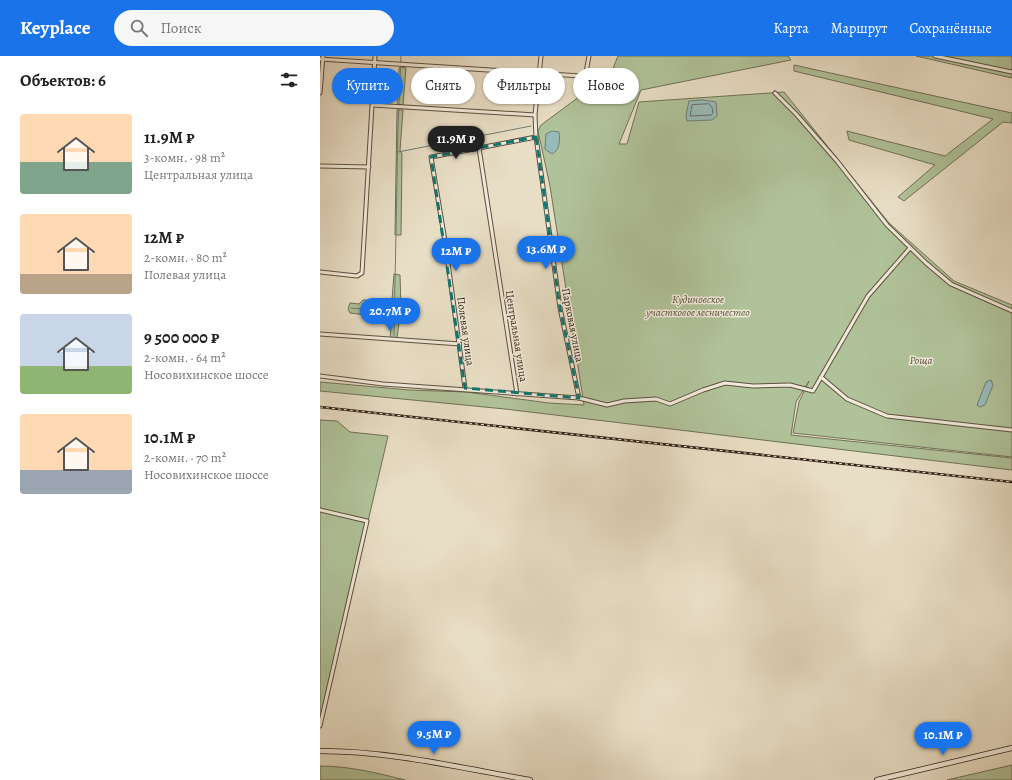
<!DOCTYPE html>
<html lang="ru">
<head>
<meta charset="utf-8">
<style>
	:root { --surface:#fff; --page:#f6f6f6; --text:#202124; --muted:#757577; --accent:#1a73e8 }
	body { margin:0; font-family:Alegreya,serif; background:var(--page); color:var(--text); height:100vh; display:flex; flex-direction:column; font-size:15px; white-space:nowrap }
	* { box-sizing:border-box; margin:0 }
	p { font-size:13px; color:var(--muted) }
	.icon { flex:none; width:22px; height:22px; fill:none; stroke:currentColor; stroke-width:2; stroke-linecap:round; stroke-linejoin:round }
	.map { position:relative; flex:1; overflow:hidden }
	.details { display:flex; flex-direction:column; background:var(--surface); width:320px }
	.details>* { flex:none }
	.top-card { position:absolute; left:12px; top:12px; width:380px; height:36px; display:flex; gap:8px }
	.price { position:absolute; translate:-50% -34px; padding:0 9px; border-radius:14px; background:var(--accent); color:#fff; font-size:13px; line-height:26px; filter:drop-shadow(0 1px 2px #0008) }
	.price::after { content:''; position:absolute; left:50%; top:24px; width:12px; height:9px; margin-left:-6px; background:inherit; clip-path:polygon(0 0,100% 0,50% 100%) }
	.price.selected { background:#222; color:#fff }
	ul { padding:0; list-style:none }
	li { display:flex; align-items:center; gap:12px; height:100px; padding:0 20px }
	li span { display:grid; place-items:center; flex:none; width:112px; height:80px; border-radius:4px; color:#555 }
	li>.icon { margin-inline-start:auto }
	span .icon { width:48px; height:48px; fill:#fffc; stroke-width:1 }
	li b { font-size:17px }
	h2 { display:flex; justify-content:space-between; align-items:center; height:48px; padding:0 20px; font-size:17px }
	.pill { padding:0 14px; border-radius:18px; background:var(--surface); box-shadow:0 1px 3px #0004; font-size:14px; line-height:36px }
	.pill.selected { background:var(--accent); color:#fff }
	header { display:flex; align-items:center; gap:24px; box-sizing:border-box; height:56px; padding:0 20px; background:var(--accent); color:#fff }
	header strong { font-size:19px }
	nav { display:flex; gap:22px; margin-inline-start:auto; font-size:14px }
	.search { width:280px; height:36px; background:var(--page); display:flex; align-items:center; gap:10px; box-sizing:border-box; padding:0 14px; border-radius:22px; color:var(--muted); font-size:15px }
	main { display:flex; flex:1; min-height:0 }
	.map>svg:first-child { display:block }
	.green { fill:#b0c299; stroke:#707057 }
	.water { fill:#98bbb9; stroke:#6f7d77 }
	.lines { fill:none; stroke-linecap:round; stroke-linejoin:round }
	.shore { stroke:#646d67; stroke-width:1 }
	.stream { stroke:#6f7d77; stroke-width:1 }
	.street-casing { stroke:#5f4f41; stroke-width:5 }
	.secondary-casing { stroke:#311f15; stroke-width:6 }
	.street { stroke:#f0ead9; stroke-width:3 }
	.secondary { stroke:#f0ead9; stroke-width:4.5 }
	.rail-casing { stroke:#311f15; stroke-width:2.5 }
	.rail { stroke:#f0ead9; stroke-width:1; stroke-dasharray:3; stroke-linecap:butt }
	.marked { fill:none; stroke:#0f766e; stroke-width:3; stroke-dasharray:8 5; stroke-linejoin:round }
	.labels { text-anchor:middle; stroke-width:3; stroke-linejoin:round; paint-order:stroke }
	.park-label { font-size:11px; font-style:italic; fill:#57503d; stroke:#f0ead9 }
	.street-label { font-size:11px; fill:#311f15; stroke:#f0ead9 }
</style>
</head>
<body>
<header>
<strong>Keyplace</strong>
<div class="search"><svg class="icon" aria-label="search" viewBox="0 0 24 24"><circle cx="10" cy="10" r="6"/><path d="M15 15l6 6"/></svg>Поиск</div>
<nav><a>Карта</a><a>Маршрут</a><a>Сохранённые</a></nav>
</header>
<main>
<section class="details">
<h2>Объектов: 6<svg class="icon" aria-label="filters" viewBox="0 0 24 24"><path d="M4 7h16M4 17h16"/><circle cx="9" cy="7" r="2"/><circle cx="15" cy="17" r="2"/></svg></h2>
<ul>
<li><span style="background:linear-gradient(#ffd9b3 60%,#7fa58c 0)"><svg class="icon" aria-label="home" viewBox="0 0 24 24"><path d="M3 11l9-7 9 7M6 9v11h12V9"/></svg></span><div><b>11.9M ₽</b><p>3-комн. · 98 m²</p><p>Центральная улица</p></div></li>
<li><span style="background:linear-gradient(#ffd9b3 75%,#b9a48a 0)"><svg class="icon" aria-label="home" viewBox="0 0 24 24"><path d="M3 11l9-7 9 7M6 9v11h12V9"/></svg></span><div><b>12M ₽</b><p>2-комн. · 80 m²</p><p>Полевая улица</p></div></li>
<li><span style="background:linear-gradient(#c9d6e8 65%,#8fb573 0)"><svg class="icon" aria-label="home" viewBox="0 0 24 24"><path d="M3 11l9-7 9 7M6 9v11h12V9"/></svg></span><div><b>9 500 000 ₽</b><p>2-комн. · 64 m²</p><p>Носовихинское шоссе</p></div></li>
<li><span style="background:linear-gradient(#ffd9b3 70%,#9aa5b1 0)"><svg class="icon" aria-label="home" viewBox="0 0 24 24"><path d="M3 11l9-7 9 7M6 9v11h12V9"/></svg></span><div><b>10.1M ₽</b><p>2-комн. · 70 m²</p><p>Носовихинское шоссе</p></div></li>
</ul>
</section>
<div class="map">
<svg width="692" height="724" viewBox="0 0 692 724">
	<rect width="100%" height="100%" fill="#e8dec5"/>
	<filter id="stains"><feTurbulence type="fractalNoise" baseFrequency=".005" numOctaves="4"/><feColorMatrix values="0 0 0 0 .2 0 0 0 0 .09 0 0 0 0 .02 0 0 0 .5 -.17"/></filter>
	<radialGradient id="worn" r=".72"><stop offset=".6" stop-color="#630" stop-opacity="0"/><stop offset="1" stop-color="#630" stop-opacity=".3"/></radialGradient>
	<!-- green -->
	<g class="green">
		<polygon points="298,0 468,0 471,4 321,34 299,88 307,88 319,46 464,36 569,167 634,225 692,249 692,401 473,377 479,346 489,325 476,346 471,379 692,402 692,414 185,353 0,335 0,326 89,334 146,336 229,347 264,349 230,130 218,75 221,69 267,35 289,22"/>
		<polygon points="596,0 692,0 692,22"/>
		<polygon points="474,9 692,57 692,67 683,66 584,145 578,141 615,109 529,84 527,75 625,100 673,63 474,15"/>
		<polygon points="81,11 86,12 83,49 80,49 77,47 79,12"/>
		<polygon points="59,29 75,30 74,44 58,44"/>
		<polygon points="77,54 83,54 80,94 82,98 81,179 75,179"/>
		<polygon points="74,218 80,219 81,252 77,282 70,282 72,262 30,257 28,253 30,247 39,248 43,244 70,246 72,244"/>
		<polygon points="0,364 17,365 30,376 68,380 0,670"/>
		<polygon points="692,709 692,724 627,724"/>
		<path d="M0,710C29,710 57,717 85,724H0Z"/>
	</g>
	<!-- water -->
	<g class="water">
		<polygon points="382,44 396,46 397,60 392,64 367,65 366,59 369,45"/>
		<path d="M232,75L239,76C240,84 240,94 232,98L225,93L226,78Z"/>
		<polygon points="671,324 673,329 665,349 660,351 657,349 666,326"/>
	</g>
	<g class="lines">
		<!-- shore -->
		<polygon class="shore" points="389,48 392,51 393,57 391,59 370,60 372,49"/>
		<!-- stream -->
		<g class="stream">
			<polyline points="78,96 211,70"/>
			<polyline points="31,252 75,256"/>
			<polyline points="74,280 78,71 81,0"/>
		</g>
		<defs>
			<g id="street">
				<polyline points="221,0 215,59 216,81 240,252 259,342"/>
				<polyline points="615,0 692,16"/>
				<polyline points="0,3 261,20 266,16 269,0"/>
				<polyline points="0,37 3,0"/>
				<polyline points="455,37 476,58 517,105 567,169 606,207 631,228 692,255"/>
				<polyline points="53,49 215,59"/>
				<polyline points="0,110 49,111"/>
				<polyline points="0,216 37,220 42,217 55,0"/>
				<polyline points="0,278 140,288"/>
				<polyline points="0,320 63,328 259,342 287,349 304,345 336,343 350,348 383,334 405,327 433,330 470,329 493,335 548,240 590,192"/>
				<polyline points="501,321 527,343 567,360 692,374"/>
				<polyline points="145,332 125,185 111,101 159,92"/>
				<polyline points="197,338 159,92 216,81"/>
				<polyline points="0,454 47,465 0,670"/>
			</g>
			<g id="secondary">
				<path d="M0,695C71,695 141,712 210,724"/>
				<polyline points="557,724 692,692"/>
			</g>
		</defs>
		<!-- street casing -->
		<use href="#street" class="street-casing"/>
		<!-- secondary casing -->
		<use href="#secondary" class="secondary-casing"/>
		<!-- street -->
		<use href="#street" class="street"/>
		<!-- secondary -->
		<use href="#secondary" class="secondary"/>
		<defs>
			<polyline id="rail" points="0,351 692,426"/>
		</defs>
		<!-- rail casing -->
		<use href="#rail" class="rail-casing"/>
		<!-- rail -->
		<use href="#rail" class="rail"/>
	</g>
	<!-- marked area -->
	<path class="marked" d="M216,81L240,252L259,342L145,332L111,101Z"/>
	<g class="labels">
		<!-- park labels -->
		<g class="park-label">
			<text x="378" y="247">Кудиновское<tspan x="378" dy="13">участковое лесничество</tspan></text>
			<text x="601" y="308">Роща</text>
		</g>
		<!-- street labels -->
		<g class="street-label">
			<text transform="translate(253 269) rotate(79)" y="4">Парковая улица</text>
			<text transform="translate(146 275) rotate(82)" y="4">Полевая улица</text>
			<text transform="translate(197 280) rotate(81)" y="4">Центральная улица</text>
		</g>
	</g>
	<rect width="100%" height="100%" filter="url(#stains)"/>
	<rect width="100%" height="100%" fill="url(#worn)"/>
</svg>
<b class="price selected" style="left:136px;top:104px">11.9M ₽</b>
<b class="price" style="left:226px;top:214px">13.6M ₽</b>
<b class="price" style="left:136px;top:216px">12M ₽</b>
<b class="price" style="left:70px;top:276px">20.7M ₽</b>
<b class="price" style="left:114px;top:699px">9.5M ₽</b>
<b class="price" style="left:623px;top:700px">10.1M ₽</b>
<div class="top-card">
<a class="pill selected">Купить</a>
<a class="pill">Снять</a>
<a class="pill">Фильтры</a>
<a class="pill">Новое</a>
</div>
</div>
</main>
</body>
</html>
